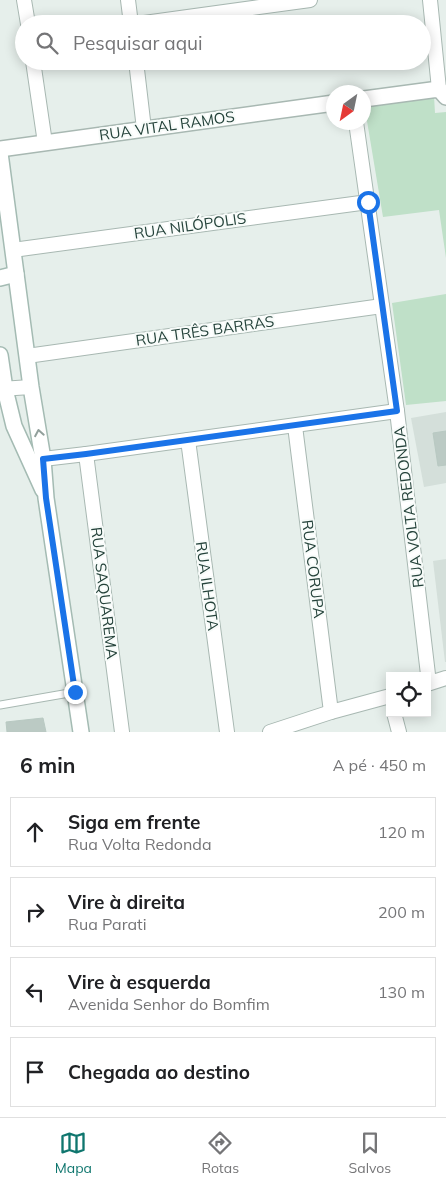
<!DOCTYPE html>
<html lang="pt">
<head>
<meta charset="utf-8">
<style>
	body { margin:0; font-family:Mulish,sans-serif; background:#f6f6f6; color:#202124 }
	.controls { position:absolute; right:15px; bottom:15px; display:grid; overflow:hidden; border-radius:0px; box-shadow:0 2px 12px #0003 }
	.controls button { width:45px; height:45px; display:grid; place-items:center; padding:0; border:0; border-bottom:1px solid #e0e0e0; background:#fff; color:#202124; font:25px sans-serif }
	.compass { position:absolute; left:326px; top:85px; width:45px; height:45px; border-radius:50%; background:#fff; box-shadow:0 2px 12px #0003; rotate:213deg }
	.stop { position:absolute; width:15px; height:15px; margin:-11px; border:4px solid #1a73e8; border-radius:50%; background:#fff }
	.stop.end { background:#1a73e8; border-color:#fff; box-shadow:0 1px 5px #0008 }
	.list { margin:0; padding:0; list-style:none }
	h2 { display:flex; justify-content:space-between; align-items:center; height:65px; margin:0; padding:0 20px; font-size:21px }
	h2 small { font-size:16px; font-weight:400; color:#757577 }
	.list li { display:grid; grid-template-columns:32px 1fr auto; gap:15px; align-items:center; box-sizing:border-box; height:70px; margin:0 10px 10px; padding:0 10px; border:1px solid #e0e0e0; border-radius:0px }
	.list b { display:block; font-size:19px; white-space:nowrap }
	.list p { margin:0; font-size:16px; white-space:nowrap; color:#757577 }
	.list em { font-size:16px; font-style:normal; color:#757577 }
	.icon { flex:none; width:28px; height:28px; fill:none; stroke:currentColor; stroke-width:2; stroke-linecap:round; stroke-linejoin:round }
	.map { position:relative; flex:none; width:446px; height:732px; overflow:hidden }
	.search { position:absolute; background:#fff; box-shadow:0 2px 12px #0003; left:15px; right:15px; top:15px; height:55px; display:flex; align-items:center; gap:12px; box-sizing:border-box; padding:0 18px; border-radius:28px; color:#757577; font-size:19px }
	.sheet { height:385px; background:#fff }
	nav { display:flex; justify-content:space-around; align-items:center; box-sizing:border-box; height:70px; border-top:1px solid #e0e0e0; background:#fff; font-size:14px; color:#757577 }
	nav a { display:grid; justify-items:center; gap:2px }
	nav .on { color:#0f766e }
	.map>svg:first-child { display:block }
	.built { fill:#d4dfda }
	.green { fill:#bfe0c8 }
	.building { fill:#bbcac4; stroke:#b8c9c2 }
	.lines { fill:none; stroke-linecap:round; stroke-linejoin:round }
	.service-casing { stroke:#a8b8b2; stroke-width:9 }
	.minor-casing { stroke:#a8b8b2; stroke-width:16 }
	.tertiary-casing { stroke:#a8b8b2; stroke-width:18 }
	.secondary-casing { stroke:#a4bbb3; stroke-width:18 }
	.service { stroke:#fff; stroke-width:7 }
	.minor { stroke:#fff; stroke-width:14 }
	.tertiary { stroke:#fff; stroke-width:15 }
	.secondary { stroke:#fff; stroke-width:15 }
	.oneway { stroke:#92a09c }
	.route { stroke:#1a73e8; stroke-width:6 }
	.labels { text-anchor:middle; stroke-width:4; stroke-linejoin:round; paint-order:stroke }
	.street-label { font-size:15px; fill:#24423a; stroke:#f7fbf9 }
</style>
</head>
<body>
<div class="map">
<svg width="446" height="732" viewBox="0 0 446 732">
	<rect width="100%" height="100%" fill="#e6efeb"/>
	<!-- built -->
	<g class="built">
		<path d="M446 412V483L424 487 411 418Z"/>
		<path d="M446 559V662H445L433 561Z"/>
	</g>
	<!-- green -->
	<g class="green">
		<path d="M434 96 435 113 446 112V258L439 210 383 217 365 109 368 105Z"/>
		<path d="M446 294V401L406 405 392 303Z"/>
	</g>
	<!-- building -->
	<g class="building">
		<path d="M446 431V465L438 466 433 433Z"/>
		<path d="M43 718 46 732H7L6 722Z"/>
	</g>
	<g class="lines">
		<!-- service casing -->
		<g class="service-casing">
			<path id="service" d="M0 705 75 692"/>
		</g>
		<!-- minor casing -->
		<g class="minor-casing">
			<g id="minor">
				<path d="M24 0 28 24"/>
				<path d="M128 0 131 24"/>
				<path d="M430 0 439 89"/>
				<path d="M137 24 310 0"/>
				<path d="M33 61 45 143"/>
				<path d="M136 61 144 129"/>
				<path d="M356 122 397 411 429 683"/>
				<path d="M13 250 368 202"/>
				<path d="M27 356 382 306"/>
				<path d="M0 389 31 387"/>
				<path d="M295 426 331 712"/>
				<path d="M188 440 227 732"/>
				<path d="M86 454 122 732"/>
				<path d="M43 459 86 454 397 411"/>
				<path d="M427 684 446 678"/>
				<path d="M394 713 399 732"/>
				<path d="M270 732 331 712 390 696"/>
			</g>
		</g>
		<!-- tertiary casing -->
		<g class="tertiary-casing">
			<g id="tertiary">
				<path d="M364 99 439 89 446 97"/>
				<path d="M0 149 334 103"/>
			</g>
		</g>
		<!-- secondary casing -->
		<g class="secondary-casing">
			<g id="secondary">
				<path d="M0 153 31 387 43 459 46 498 81 732"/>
				<path d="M0 278 16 274"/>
				<path d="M0 355 5 389 14 426 43 490"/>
			</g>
		</g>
		<!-- service -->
		<use href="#service" class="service"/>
		<!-- minor -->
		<use href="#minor" class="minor"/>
		<!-- tertiary -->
		<use href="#tertiary" class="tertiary"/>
		<!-- secondary -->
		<use href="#secondary" class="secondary"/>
	</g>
	<!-- one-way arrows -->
	<defs><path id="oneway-chevron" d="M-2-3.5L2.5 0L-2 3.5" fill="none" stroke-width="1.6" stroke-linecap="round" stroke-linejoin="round" transform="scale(1.25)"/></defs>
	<use class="oneway" href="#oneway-chevron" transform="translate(39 433) rotate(-100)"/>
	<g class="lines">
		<!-- route -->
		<path class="route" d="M75 692 46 498 43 459 86 454 397 411 368 202"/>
	</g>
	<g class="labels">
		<!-- street labels -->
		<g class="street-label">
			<text transform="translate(167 126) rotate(-8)" y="5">RUA VITAL RAMOS</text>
			<text transform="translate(190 226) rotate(-8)" y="5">RUA NILÓPOLIS</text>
			<text transform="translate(205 331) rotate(-8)" y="5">RUA TRÊS BARRAS</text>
			<text transform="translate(409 507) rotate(-97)" y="5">RUA VOLTA REDONDA</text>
			<text transform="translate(313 569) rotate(83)" y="5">RUA CORUPA</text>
			<text transform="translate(207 586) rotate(82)" y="5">RUA ILHOTA</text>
			<text transform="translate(104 593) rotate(83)" y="5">RUA SAQUAREMA</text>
		</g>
	</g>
</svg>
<div class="controls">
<button><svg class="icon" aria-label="locate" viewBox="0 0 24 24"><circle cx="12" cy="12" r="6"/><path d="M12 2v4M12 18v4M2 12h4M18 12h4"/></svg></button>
</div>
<svg class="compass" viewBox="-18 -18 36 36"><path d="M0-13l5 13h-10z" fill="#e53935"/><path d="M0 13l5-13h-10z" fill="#757577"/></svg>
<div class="stop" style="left:368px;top:202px"></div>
<div class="stop end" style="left:75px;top:692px"></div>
<div class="search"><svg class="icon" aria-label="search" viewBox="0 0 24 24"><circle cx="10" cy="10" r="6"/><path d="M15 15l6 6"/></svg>Pesquisar aqui</div>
</div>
<section class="sheet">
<h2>6 min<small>A pé · 450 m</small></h2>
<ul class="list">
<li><svg class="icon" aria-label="ahead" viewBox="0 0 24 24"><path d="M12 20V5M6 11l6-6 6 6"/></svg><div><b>Siga em frente</b><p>Rua Volta Redonda</p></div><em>120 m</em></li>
<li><svg class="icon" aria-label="right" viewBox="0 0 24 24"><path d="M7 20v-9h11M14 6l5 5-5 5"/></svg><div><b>Vire à direita</b><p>Rua Parati</p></div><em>200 m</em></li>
<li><svg class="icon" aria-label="left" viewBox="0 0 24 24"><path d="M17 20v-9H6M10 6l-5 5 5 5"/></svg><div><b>Vire à esquerda</b><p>Avenida Senhor do Bomfim</p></div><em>130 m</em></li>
<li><svg class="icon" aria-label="arrive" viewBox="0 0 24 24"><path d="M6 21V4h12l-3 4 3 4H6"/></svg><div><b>Chegada ao destino</b></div></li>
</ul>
</section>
<nav>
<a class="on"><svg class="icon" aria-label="map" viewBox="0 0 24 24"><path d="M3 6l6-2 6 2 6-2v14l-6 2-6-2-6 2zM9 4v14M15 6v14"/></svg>Mapa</a>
<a><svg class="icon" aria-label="directions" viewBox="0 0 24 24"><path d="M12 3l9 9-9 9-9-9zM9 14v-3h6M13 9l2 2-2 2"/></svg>Rotas</a>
<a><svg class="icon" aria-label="saved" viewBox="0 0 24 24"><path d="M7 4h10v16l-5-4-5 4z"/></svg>Salvos</a>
</nav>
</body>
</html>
